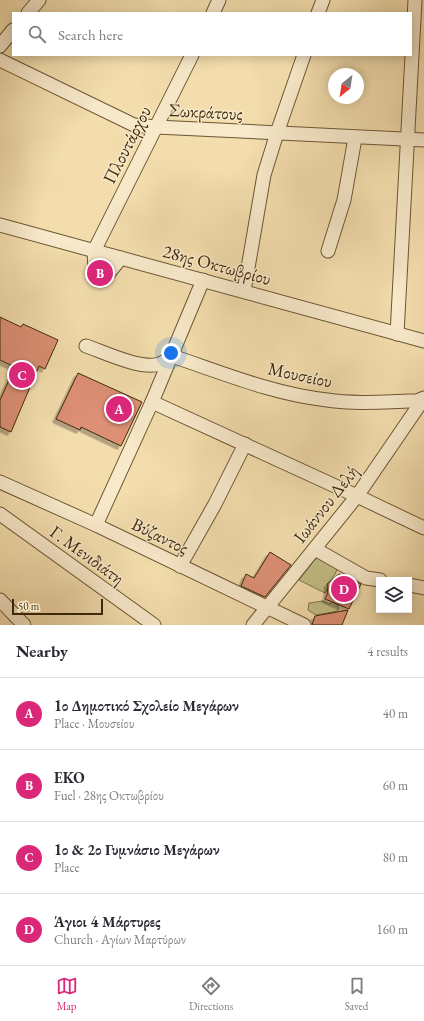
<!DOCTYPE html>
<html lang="en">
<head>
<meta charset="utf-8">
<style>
	body { margin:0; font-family:"EB Garamond",serif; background:#f7f7f7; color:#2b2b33 }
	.controls { position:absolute; right:12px; bottom:12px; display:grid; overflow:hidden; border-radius:0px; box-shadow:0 2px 10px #0003 }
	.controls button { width:36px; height:36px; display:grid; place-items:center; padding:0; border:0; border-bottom:1px solid #e1e1e2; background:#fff; color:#2b2b33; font:20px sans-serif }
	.compass { position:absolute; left:328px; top:68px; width:36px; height:36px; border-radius:50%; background:#fff; box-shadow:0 2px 10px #0003; rotate:210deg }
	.scale { position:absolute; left:12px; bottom:10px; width:91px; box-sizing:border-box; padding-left:4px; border:2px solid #3f290c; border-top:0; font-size:11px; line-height:14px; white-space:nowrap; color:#3f290c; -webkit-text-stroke:3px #f7e9ca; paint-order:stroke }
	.you { position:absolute; left:171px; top:353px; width:14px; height:14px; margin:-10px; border:3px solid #fff; border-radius:50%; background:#1a73e8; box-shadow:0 0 0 6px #1a73e833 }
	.badge { display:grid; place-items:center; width:26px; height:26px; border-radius:50%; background:#db2777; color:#fff; font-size:13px; font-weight:700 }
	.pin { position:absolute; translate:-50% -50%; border:2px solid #fff; box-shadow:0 1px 4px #0006 }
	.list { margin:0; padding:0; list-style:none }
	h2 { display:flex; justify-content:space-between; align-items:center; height:52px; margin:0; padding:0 16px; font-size:17px }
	h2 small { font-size:13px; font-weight:400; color:#7c7c81 }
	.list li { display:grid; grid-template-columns:26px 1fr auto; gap:12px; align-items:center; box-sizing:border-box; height:72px; padding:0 16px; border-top:1px solid #e1e1e2 }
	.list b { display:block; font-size:15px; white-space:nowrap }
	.list p { margin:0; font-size:13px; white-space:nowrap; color:#7c7c81 }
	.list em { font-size:13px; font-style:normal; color:#7c7c81 }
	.icon { flex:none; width:22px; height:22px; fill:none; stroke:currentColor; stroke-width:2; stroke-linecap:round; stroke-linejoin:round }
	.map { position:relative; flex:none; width:424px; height:625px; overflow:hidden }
	.search { position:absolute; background:#fff; box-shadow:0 2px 10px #0003; left:12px; right:12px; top:12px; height:44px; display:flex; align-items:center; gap:10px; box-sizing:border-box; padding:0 14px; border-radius:0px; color:#7c7c81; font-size:15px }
	.sheet { height:340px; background:#fff }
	nav { display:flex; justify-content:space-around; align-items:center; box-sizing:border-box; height:56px; border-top:1px solid #e1e1e2; background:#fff; font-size:11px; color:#7c7c81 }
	nav a { display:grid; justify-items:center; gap:2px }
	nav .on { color:#db2777 }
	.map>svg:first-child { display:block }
	.green { fill:#c2bf85; stroke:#807448 }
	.building { fill:#dd9075; stroke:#3f290c; filter:url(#shadow) }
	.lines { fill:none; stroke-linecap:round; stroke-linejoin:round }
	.minor-casing { stroke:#6c5634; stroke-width:15 }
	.minor { stroke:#f7e9ca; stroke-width:13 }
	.labels { text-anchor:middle; stroke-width:3; stroke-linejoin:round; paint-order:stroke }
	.street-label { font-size:18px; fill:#3f290c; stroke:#f7e9ca }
</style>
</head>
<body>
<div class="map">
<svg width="424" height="625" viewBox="0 0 424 625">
	<defs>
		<filter id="shadow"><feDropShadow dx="-3.5" dy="3.5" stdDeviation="0" flood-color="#0004"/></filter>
	</defs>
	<rect width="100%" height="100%" fill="#f3ddad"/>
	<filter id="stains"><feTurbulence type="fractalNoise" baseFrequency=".005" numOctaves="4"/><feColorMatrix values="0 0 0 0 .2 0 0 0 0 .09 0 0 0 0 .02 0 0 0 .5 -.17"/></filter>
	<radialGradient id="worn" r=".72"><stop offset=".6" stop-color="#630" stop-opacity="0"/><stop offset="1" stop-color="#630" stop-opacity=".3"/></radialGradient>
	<!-- green -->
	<g class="green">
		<path d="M317 557 338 568 325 593 299 580Z"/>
		<path d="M323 601 329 604 333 602 338 605V611L316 615 308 610 309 603Z"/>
	</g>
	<!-- building -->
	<g class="building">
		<path d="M0 317 21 327 23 324 58 340 45 369 39 366 11 432 0 427V400L15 367 0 360Z"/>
		<path d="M78 373 142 402 121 446 81 427 80 430 56 419Z"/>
		<path d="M270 552 291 565 265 597 241 586 246 574 254 578Z"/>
		<path d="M339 574 361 584 349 609 325 599 327 595 328 586 327 584Z"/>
		<path d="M348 610 342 625H312L315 616Z"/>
	</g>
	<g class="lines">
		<!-- minor casing -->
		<g class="minor-casing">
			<g id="minor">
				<path d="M28 13 39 0"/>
				<path d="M213 13 219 0"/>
				<path d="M318 13 323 0"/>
				<path d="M0 46 13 30"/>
				<path d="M0 60 134 125 156 127 424 140"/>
				<path d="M0 225 424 341"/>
				<path d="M328 251 344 200 355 138"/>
				<path d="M121 258 108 274 95 270 94 251 192 55"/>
				<path d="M244 291 264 175 277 133 304 55"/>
				<path d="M397 334 415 0"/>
				<path d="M86 346C104 352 141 370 159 364 163 363 168 359 172 356"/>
				<path d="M172 356C223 373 273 394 327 400 354 404 381 402 409 401H417L424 398"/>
				<path d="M152 402 357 496 424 528"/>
				<path d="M0 482 96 525 304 625"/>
				<path d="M0 514 154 625"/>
				<path d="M96 525 152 402 203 280"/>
				<path d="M315 549 366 578 380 580"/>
				<path d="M180 566 215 504 245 444"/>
				<path d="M409 585 424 588"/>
				<path d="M0 600 24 625"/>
				<path d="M253 625 357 496 420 404 424 401"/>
			</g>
		</g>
		<!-- minor -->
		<use href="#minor" class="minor"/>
	</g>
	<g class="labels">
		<!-- street labels -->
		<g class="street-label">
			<text transform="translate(206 112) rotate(3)" y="6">Σωκράτους</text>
			<text transform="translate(127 145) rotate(-63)" y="6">Πλουτάρχου</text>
			<text transform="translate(217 265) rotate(15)" y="6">28ης Οκτωβρίου</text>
			<text transform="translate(300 375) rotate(12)" y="6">Μουσείου</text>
			<text transform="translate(326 504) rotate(-52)" y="6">Ιωάννου Δελή</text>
			<text transform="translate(160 536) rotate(26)" y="6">Βύζαντος</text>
			<text transform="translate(87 555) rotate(36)" y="6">Γ. Μενιδιάτη</text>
		</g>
	</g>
	<rect width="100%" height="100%" filter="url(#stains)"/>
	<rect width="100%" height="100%" fill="url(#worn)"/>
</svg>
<div class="controls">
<button><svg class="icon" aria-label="layers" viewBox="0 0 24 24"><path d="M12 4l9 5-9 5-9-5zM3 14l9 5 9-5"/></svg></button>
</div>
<svg class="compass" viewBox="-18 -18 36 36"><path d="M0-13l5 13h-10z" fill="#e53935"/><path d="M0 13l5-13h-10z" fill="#7c7c81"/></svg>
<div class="scale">50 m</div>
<div class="you"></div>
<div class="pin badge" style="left:119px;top:409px">A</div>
<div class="pin badge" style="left:100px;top:273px">B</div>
<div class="pin badge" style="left:22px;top:375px">C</div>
<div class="pin badge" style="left:344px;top:589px">D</div>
<div class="search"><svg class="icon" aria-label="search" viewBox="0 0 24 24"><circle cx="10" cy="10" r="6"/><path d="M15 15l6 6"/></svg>Search here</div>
</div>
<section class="sheet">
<h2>Nearby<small>4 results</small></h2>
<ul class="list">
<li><span class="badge">A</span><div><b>1ο Δημοτικό Σχολείο Μεγάρων</b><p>Place · Μουσείου</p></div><em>40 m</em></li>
<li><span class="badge">B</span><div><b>EKO</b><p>Fuel · 28ης Οκτωβρίου</p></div><em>60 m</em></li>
<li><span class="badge">C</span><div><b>1ο &amp; 2ο Γυμνάσιο Μεγάρων</b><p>Place</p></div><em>80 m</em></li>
<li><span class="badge">D</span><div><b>Άγιοι 4 Μάρτυρες</b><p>Church · Αγίων Μαρτύρων</p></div><em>160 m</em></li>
</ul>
</section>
<nav>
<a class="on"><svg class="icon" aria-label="map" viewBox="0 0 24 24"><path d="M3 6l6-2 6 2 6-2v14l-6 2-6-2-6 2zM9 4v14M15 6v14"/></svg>Map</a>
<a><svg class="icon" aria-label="directions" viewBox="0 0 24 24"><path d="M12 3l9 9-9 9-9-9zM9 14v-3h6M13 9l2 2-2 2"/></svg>Directions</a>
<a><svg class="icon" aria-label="saved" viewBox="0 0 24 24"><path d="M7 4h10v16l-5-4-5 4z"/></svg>Saved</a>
</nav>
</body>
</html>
